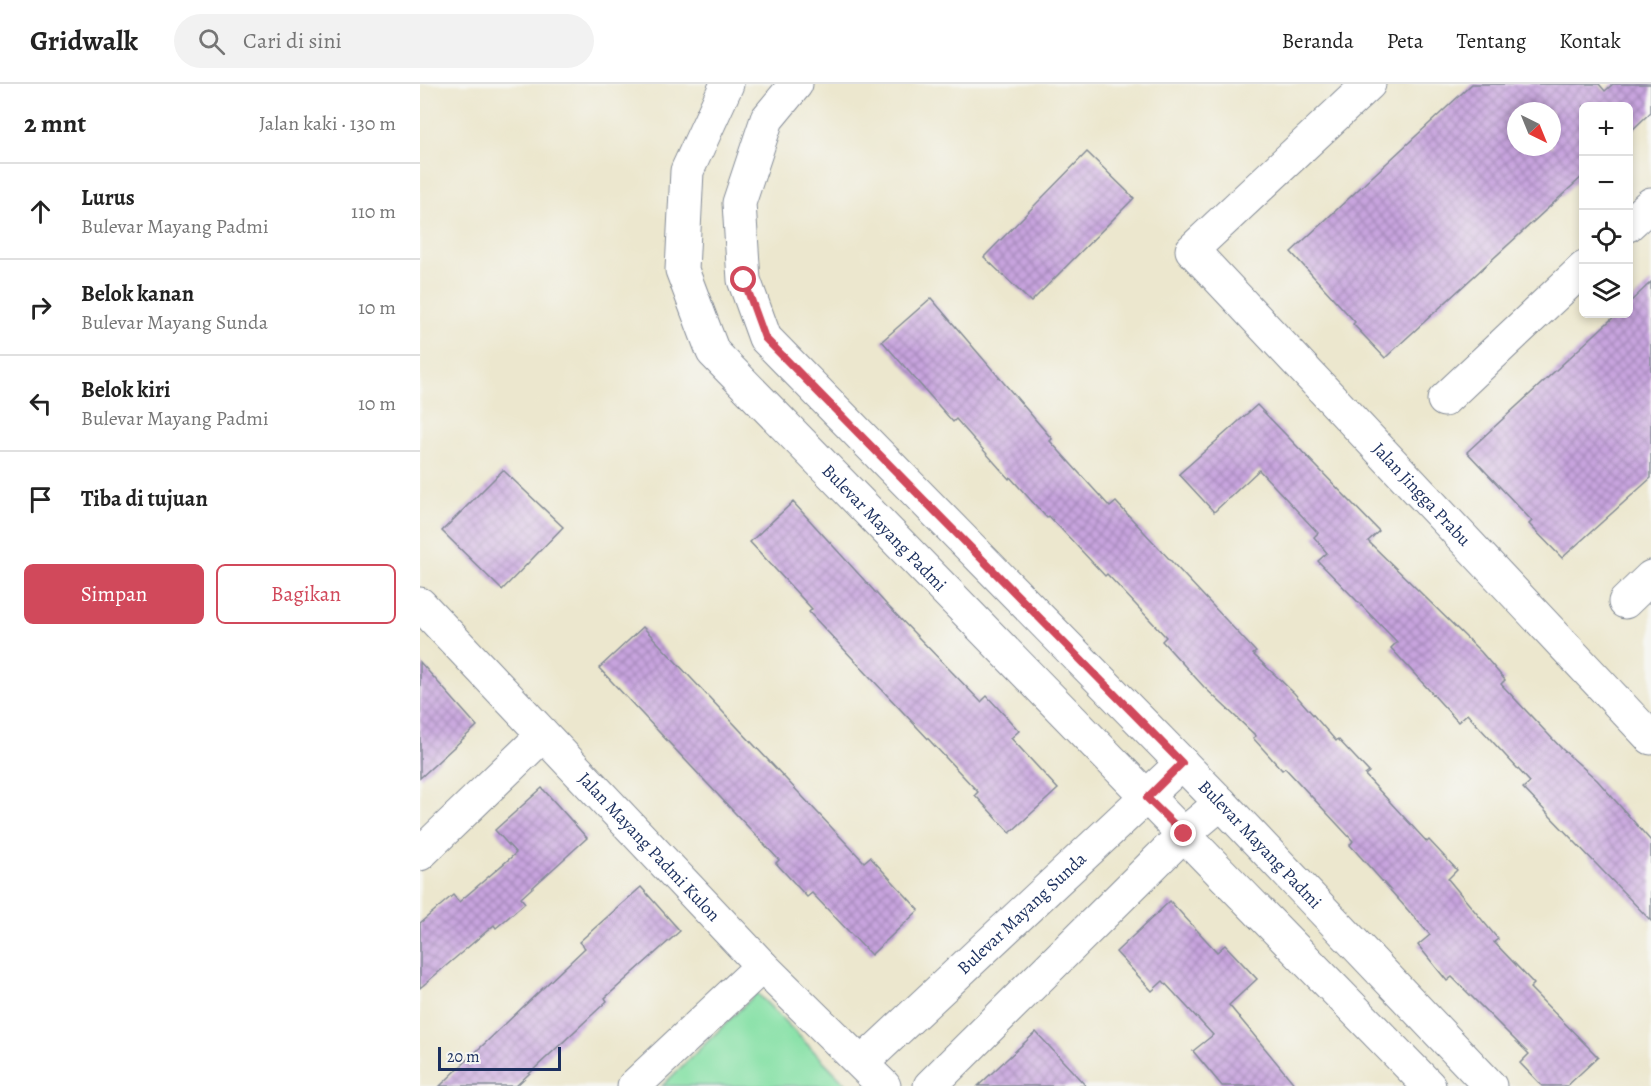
<!DOCTYPE html>
<html lang="id">
<head>
<meta charset="utf-8">
<style>
	body { margin:0; font-family:Alegreya,serif; background:#f2f2f2; color:#222 }
	.controls { position:absolute; right:18px; top:18px; display:grid; overflow:hidden; border-radius:9px; box-shadow:0 3px 9px #0003 }
	.controls button { width:54px; height:54px; display:grid; place-items:center; padding:0; border:0; border-bottom:2px solid #e0e0e0; background:#fff; color:#222; font:30px sans-serif }
	.compass { position:absolute; left:1087px; top:18px; width:54px; height:54px; border-radius:50%; background:#fff; box-shadow:0 3px 9px #0003; rotate:137deg }
	.scale { position:absolute; left:18px; bottom:15px; width:123px; box-sizing:border-box; padding-left:6px; border:3px solid #1b2f5e; border-top:0; font-size:16px; line-height:21px; white-space:nowrap; color:#1b2f5e; -webkit-text-stroke:4px #f6f6f2; paint-order:stroke }
	.stop { position:absolute; width:18px; height:18px; margin:-14px; border:4px solid #d1495b; border-radius:50%; background:#fff }
	.stop.end { background:#d1495b; border-color:#fff; box-shadow:0 2px 6px #0008 }
	.list { margin:0; padding:0; list-style:none }
	h2 { display:flex; justify-content:space-between; align-items:center; height:78px; margin:0; padding:0 24px; font-size:26px }
	h2 small { font-size:20px; font-weight:400; color:#767676 }
	.list li { display:grid; grid-template-columns:39px 1fr auto; gap:18px; align-items:center; box-sizing:border-box; height:96px; padding:0 24px; border-top:2px solid #e0e0e0 }
	.list b { display:block; font-size:22px; white-space:nowrap }
	.list p { margin:0; font-size:20px; white-space:nowrap; color:#767676 }
	.list em { font-size:20px; font-style:normal; color:#767676 }
	.actions { display:flex; gap:12px; padding:18px 24px }
	.actions a { flex:1; padding:14px 0; border:2px solid #d1495b; border-radius:9px; text-align:center; font-size:21px; color:#d1495b }
	.actions .main { background:#d1495b; color:#fff }
	.icon { flex:none; width:33px; height:33px; fill:none; stroke:currentColor; stroke-width:2; stroke-linecap:round; stroke-linejoin:round }
	.map { position:relative; flex:none; width:1231px; height:1002px; overflow:hidden }
	header { display:flex; align-items:center; gap:36px; box-sizing:border-box; height:84px; padding:0 30px; background:#fff; border-bottom:2px solid #e0e0e0 }
	header strong { font-size:28px }
	nav { display:flex; gap:33px; margin-inline-start:auto; font-size:21px }
	.search { width:420px; height:54px; background:#f2f2f2; display:flex; align-items:center; gap:15px; box-sizing:border-box; padding:0 21px; border-radius:33px; color:#767676; font-size:22px }
	main { display:flex }
	aside { flex:1; background:#fff }
	.map>svg:first-child { display:block }
	.green { fill:#88e1a7; stroke:#528882; stroke-width:1.5 }
	.building { fill:url(#building-cross-hatch); fill-rule:evenodd }
	.lines { fill:none; stroke-linecap:round; stroke-linejoin:round }
	.minor-casing { stroke:#848b96; stroke-width:35 }
	.minor { stroke:#fff; stroke-width:33 }
	.route { stroke:#d1495b; stroke-width:8 }
	.labels { text-anchor:middle; stroke-width:5; stroke-linejoin:round; paint-order:stroke }
	.street-label { font-size:18px; fill:#1b2f5e; stroke:#f6f6f2 }
</style>
</head>
<body>
<header>
<strong>Gridwalk</strong>
<div class="search"><svg class="icon" aria-label="search" viewBox="0 0 24 24"><circle cx="10" cy="10" r="6"/><path d="M15 15l6 6"/></svg>Cari di sini</div>
<nav><a>Beranda</a><a>Peta</a><a>Tentang</a><a>Kontak</a></nav>
</header>
<main>
<aside>
<h2>2 mnt<small>Jalan kaki · 130 m</small></h2>
<ul class="list">
<li><svg class="icon" aria-label="ahead" viewBox="0 0 24 24"><path d="M12 20V5M6 11l6-6 6 6"/></svg><div><b>Lurus</b><p>Bulevar Mayang Padmi</p></div><em>110 m</em></li>
<li><svg class="icon" aria-label="right" viewBox="0 0 24 24"><path d="M7 20v-9h11M14 6l5 5-5 5"/></svg><div><b>Belok kanan</b><p>Bulevar Mayang Sunda</p></div><em>10 m</em></li>
<li><svg class="icon" aria-label="left" viewBox="0 0 24 24"><path d="M17 20v-9H6M10 6l-5 5 5 5"/></svg><div><b>Belok kiri</b><p>Bulevar Mayang Padmi</p></div><em>10 m</em></li>
<li><svg class="icon" aria-label="arrive" viewBox="0 0 24 24"><path d="M6 21V4h12l-3 4 3 4H6"/></svg><div><b>Tiba di tujuan</b></div></li>
</ul>
<div class="actions"><a class="main">Simpan</a><a>Bagikan</a></div>
</aside>
<div class="map">
<svg width="1231" height="1002" viewBox="0 0 1231 1002">
	<defs>
		<pattern id="building-cross-hatch" width="8" height="8" patternUnits="userSpaceOnUse" patternTransform="scale(1.5)"><rect width="8" height="8" fill="#c8a4de"/><path d="M0 0l8 8M0 8l8-8" fill="none" stroke="#a286b7"/></pattern>
	</defs>
	<rect width="100%" height="100%" fill="#f6f6f2"/>
	<filter id="ink" filterUnits="userSpaceOnUse"><feTurbulence type="fractalNoise" baseFrequency=".0167" numOctaves="2"/><feDisplacementMap in="SourceGraphic" scale="12" xChannelSelector="R" yChannelSelector="G"/><feConvolveMatrix kernelMatrix="1 2 1 2 8 2 1 2 1" color-interpolation-filters="sRGB"/></filter>
	<filter id="wash" filterUnits="userSpaceOnUse"><feTurbulence type="fractalNoise" baseFrequency=".008" numOctaves="4" result="noise"/><feDisplacementMap in="SourceGraphic" scale="24" xChannelSelector="R" yChannelSelector="G"/><feGaussianBlur stdDeviation="1.35" result="paint"/><feColorMatrix in="noise" values="0 0 0 0 0 0 0 0 0 0 0 0 0 0 0 0 0 1.4 0 .05"/><feComposite in="paint" operator="in"/></filter>
	<g filter="url(#wash)">
		<rect width="100%" height="100%" fill="#ece7ce"/>
		<!-- green -->
		<path class="green" d="M337 909 428 1002H242Z"/>
		<g id="blocks">
			<!-- building -->
			<g class="building">
				<path d="M1052 0H1179L1185 7 1193 0H1231V28L1209 49V22H1164V91L965 274 933 240 935 238 871 168ZM1096 27H1132V63H1096Z"/>
				<path d="M667 68 714 114 611 218 564 173Z"/>
				<path d="M1231 198V394L1142 474 1109 440 1112 437 1047 368 1197 230H1209V219Z"/>
				<path d="M511 214 632 355 630 357 690 423 696 418 836 568 833 570 874 609 916 657 918 655 949 688 945 691 1007 758 1009 756 1037 786 1028 795 1078 855 1074 858 1114 900 1110 904 1178 973 1147 1002H1122L1100 979 1109 970 1032 893 1027 897 998 861 1010 851 930 761 933 757 865 684 862 686 833 654 836 652 784 603 742 557 746 553 687 490 685 492 629 432 627 434 590 393 589 395 536 335 533 338 462 257Z"/>
				<path d="M837 321 959 447 948 457 1061 568 1085 596 1081 600 1142 665 1177 696 1231 757V837L1103 704 1110 698 1047 630 1038 638 971 564 977 558 898 477 907 469 894 453 898 449 839 386 794 428 759 390Z"/>
				<path d="M83 386 143 443 82 506 22 447Z"/>
				<path d="M373 418 466 520 561 618 567 612 599 647 591 654 638 705 590 749 555 711 558 708 389 528 392 525 330 458Z"/>
				<path d="M223 543 444 778 450 773 499 826 451 871 392 809 387 813 356 779 359 776 179 584Z"/>
				<path d="M0 578 57 642 0 694Z"/>
				<path d="M122 704 167 754 101 814 105 819 76 844 74 841 0 904V839L33 811 39 818 96 769 75 746Z"/>
				<path d="M221 803 260 847 185 914 187 917 96 1002H20L165 864 159 858Z"/>
				<path d="M750 817 797 868 805 861 837 895 809 921 876 1002H802L773 967 793 951 743 897 732 907 696 868Z"/>
				<path d="M616 948 666 1002H558Z"/>
			</g>
		</g>
	</g>
	<g filter="url(#ink)">
		<use href="#blocks" fill-opacity="0" stroke="#848b96" stroke-width="1.5"/>
		<g class="lines">
			<!-- minor casing -->
			<g class="minor-casing">
				<g id="minor">
					<path id="s1" d="M307 0 267 87 262 186 293 268 1009 1002"/>
					<path id="s2" d="M376 0 347 35 319 119 324 196 345 254 801 719 1070 1002"/>
					<path id="s3" d="M949 0 772 166 1231 654"/>
					<path d="M1208 141 1231 120"/>
					<path d="M1024 316 1164 184"/>
					<path d="M1205 518 1231 493"/>
					<path id="s4" d="M0 520 342 882 464 1002"/>
					<path d="M0 770 123 651"/>
					<path id="s5" d="M442 979 762 679"/>
					<path d="M214 1002 342 882"/>
					<path d="M510 1002 764 750 801 719"/>
				</g>
			</g>
			<!-- minor -->
			<use href="#minor" class="minor"/>
		</g>
	</g>
	<g class="lines" filter="url(#ink)">
		<!-- route -->
		<path class="route" d="M324 196 345 254 762 679 727 714 764 750"/>
	</g>
	<g class="labels">
		<!-- street labels -->
		<g class="street-label">
			<text dy="6" stroke="none"><textPath href="#s3" startOffset="578">Jalan Jingga Prabu</textPath></text>
			<text dy="6" stroke="none"><textPath href="#s1" startOffset="528">Bulevar Mayang Padmi</textPath></text>
			<text dy="6" stroke="none"><textPath href="#s2" startOffset="981">Bulevar Mayang Padmi</textPath></text>
			<text dy="6" stroke="none"><textPath href="#s4" startOffset="334">Jalan Mayang Padmi Kulon</textPath></text>
			<text dy="6" stroke="none"><textPath href="#s5" startOffset="219">Bulevar Mayang Sunda</textPath></text>
		</g>
	</g>
</svg>
<div class="controls">
<button>+</button>
<button>−</button>
<button><svg class="icon" aria-label="locate" viewBox="0 0 24 24"><circle cx="12" cy="12" r="6"/><path d="M12 2v4M12 18v4M2 12h4M18 12h4"/></svg></button>
<button><svg class="icon" aria-label="layers" viewBox="0 0 24 24"><path d="M12 4l9 5-9 5-9-5zM3 14l9 5 9-5"/></svg></button>
</div>
<svg class="compass" viewBox="-18 -18 36 36"><path d="M0-13l5 13h-10z" fill="#e53935"/><path d="M0 13l5-13h-10z" fill="#767676"/></svg>
<div class="scale">20 m</div>
<div class="stop" style="left:324px;top:196px"></div>
<div class="stop end" style="left:764px;top:750px"></div>
</div>
</main>
</body>
</html>
